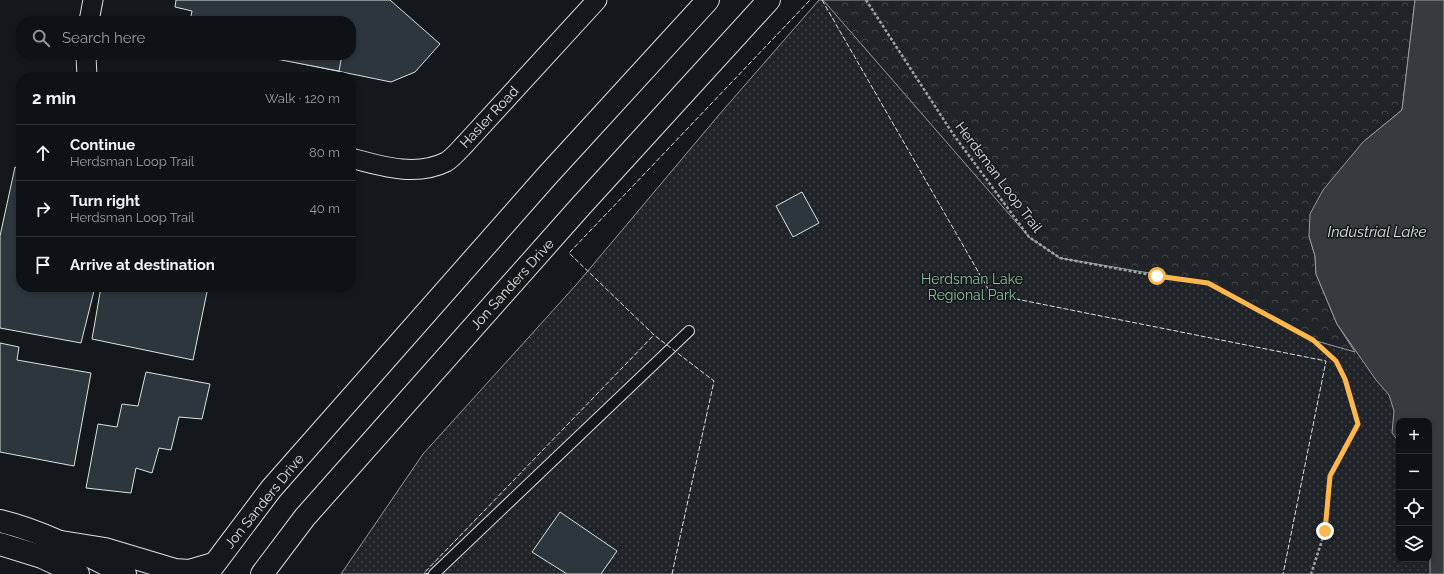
<!DOCTYPE html>
<html lang="en">
<head>
<meta charset="utf-8">
<style>
	body { margin:0; font-family:Raleway,sans-serif; background:#181b1e; color:#f1f3f6 }
	.controls { position:absolute; right:12px; bottom:12px; display:grid; overflow:hidden; border-radius:8px; box-shadow:0 2px 6px #0003 }
	.controls button { width:36px; height:36px; display:grid; place-items:center; padding:0; border:0; border-bottom:1px solid #2f3234; background:#0f1215; color:#f1f3f6; font:20px sans-serif }
	.stop { position:absolute; width:12px; height:12px; margin:-9px; border:3px solid #ffb74d; border-radius:50%; background:#fff }
	.stop.end { background:#ffb74d; border-color:#fff; box-shadow:0 1px 4px #0008 }
	.list { margin:0; padding:0; list-style:none }
	h2 { display:flex; justify-content:space-between; align-items:center; height:52px; margin:0; padding:0 16px; font-size:17px }
	h2 small { font-size:13px; font-weight:400; color:#9b9ea0 }
	.list li { display:grid; grid-template-columns:26px 1fr auto; gap:12px; align-items:center; box-sizing:border-box; height:56px; padding:0 16px; border-top:1px solid #2f3234 }
	.list b { display:block; font-size:15px; white-space:nowrap }
	.list p { margin:0; font-size:13px; white-space:nowrap; color:#9b9ea0 }
	.list em { font-size:13px; font-style:normal; color:#9b9ea0 }
	.icon { flex:none; width:22px; height:22px; fill:none; stroke:currentColor; stroke-width:2; stroke-linecap:round; stroke-linejoin:round }
	.map { position:relative; flex:none; width:1444px; height:574px; overflow:hidden }
	.search { position:absolute; background:#0f1215; box-shadow:0 2px 6px #0003; left:16px; top:16px; width:340px; height:44px; display:flex; align-items:center; gap:10px; box-sizing:border-box; padding:0 14px; border-radius:16px; color:#9b9ea0; font-size:15px }
	.panel { position:absolute; background:#0f1215; box-shadow:0 2px 6px #0003; left:16px; top:72px; width:340px; height:220px; border-radius:16px }
	.map>svg:first-child { display:block }
	.green { fill:url(#green-dots); stroke:#939e99; fill-rule:evenodd }
	.forest { fill:url(#forest-crowns); stroke:#939e99 }
	.water { fill:#363b3e; stroke:#939e99 }
	.building { fill:#2c363c; stroke:#d8e6dc }
	.lines { fill:none; stroke-linecap:round; stroke-linejoin:round }
	.lane-casing { stroke:#d8e6dc; stroke-width:12 }
	.street-casing { stroke:#d8e6dc; stroke-width:21 }
	.secondary-casing { stroke:#d8e6dc; stroke-width:24 }
	.primary-casing { stroke:#d8e6dc; stroke-width:24 }
	.path { stroke:#9da8a2; stroke-width:2.5; stroke-dasharray:3 2; stroke-linecap:butt }
	.lane { stroke:#14181c; stroke-width:10 }
	.street { stroke:#14181c; stroke-width:19 }
	.secondary { stroke:#14181c; stroke-width:22 }
	.primary { stroke:#14181c; stroke-width:22 }
	.fence { stroke:#d8e6dc; stroke-width:1; stroke-dasharray:5 2; stroke-linecap:butt }
	.route { stroke:#ffb74d; stroke-width:5 }
	.labels { text-anchor:middle; stroke-width:3; stroke-linejoin:round; paint-order:stroke }
	.street-label { font-size:14px; fill:#d8e6dc; stroke:#14181c }
	.park-label { font-size:14px; fill:#8ac095; stroke:#14181c }
	.water-label { font-size:15px; font-style:italic; fill:#d8e6dc; stroke:#14181c }
</style>
</head>
<body>
<div class="map">
<svg width="1444" height="574" viewBox="0 0 1444 574">
	<defs>
		<pattern id="green-dots" width="8" height="8" patternUnits="userSpaceOnUse"><rect width="8" height="8" fill="#202428"/><path d="M2 2h.1M6 6h.1" fill="none" stroke="#404447" stroke-width="1.8" stroke-linecap="round"/></pattern>
		<pattern id="forest-crowns" width="20" height="18" patternUnits="userSpaceOnUse"><rect width="20" height="18" fill="#202428"/><path d="M2 6a3 3 0 1 1 6 0M12 15a3 3 0 1 1 6 0" fill="none" stroke="#404447"/></pattern>
	</defs>
	<rect width="100%" height="100%" fill="#14181c"/>
	<!-- green -->
	<path class="green" d="M819 0H1444V574H341L423 454 576 285 718 116ZM1399 421H1429V559H1399Z"/>
	<!-- forest -->
	<path class="forest" d="M823 0H1415L1402 110 1363 142 1309 236 1315 256 1316 274 1337 324 1355 352 1313 340 1209 283 1060 258 1029 237Z"/>
	<!-- water -->
	<path class="water" d="M1415 0H1444V574H1430L1429 421H1399V442L1392 433 1394 411 1389 395 1376 380 1337 324 1316 274 1315 256 1309 236 1310 214 1323 190 1363 142 1402 110Z"/>
	<!-- building -->
	<g class="building">
		<path d="M176 0H390L440 44 415 72 391 82 259 55H351V21H190L192 11 175 7Z"/>
		<path d="M289 17 310 21H288Z"/>
		<path d="M278 55H342L339 71 276 59Z"/>
		<path d="M15 167 21 169V287H95L81 343 0 328V236Z"/>
		<path d="M802 192 819 223 793 237 776 206Z"/>
		<path d="M101 287H208L193 360 92 339Z"/>
		<path d="M0 343 19 347 17 360 91 373 74 466 0 452Z"/>
		<path d="M146 372 210 384 202 419 179 417 171 450 159 448 152 473 136 468 131 493 86 488 98 424 117 427 122 404 138 406Z"/>
		<path d="M560 512 617 551 601 574H567L532 552Z"/>
	</g>
	<g class="lines">
		<!-- lane casing -->
		<g class="lane-casing">
			<path id="lane" d="M434 574 689 331"/>
		</g>
		<!-- street casing -->
		<g class="street-casing">
			<g id="street">
				<path d="M89 21 93 0"/>
				<path d="M86 55 87 77"/>
				<path d="M351 158C381 166 416 177 446 162 453 158 461 148 466 143L597 0"/>
			</g>
		</g>
		<!-- secondary casing -->
		<g class="secondary-casing">
			<g id="secondary">
				<path d="M0 521C42 531 86 554 125 574"/>
				<path d="M0 544 42 557 78 574"/>
			</g>
		</g>
		<!-- primary casing -->
		<g class="primary-casing">
			<g id="primary">
				<path d="M55 541 105 549 175 570 189 571 213 564"/>
				<path d="M207 574 271 489 546 177 708 0"/>
				<path d="M262 574 305 517 580 207 769 0"/>
			</g>
		</g>
		<!-- path -->
		<path class="path" d="M866 0 953 134 1029 237 1060 258 1157 276 1209 283 1313 340 1336 361 1345 379 1358 424 1330 476 1325 531 1311 574"/>
		<!-- lane -->
		<use href="#lane" class="lane"/>
		<!-- street -->
		<use href="#street" class="street"/>
		<!-- secondary -->
		<use href="#secondary" class="secondary"/>
		<!-- primary -->
		<use href="#primary" class="primary"/>
		<!-- fence -->
		<g class="fence">
			<path d="M822 0 991 294 1326 361 1283 574"/>
			<path d="M429 574 424 573 654 335"/>
			<path d="M672 574 714 381 654 335 569 253 810 0"/>
		</g>
	</g>
	<g class="lines">
		<!-- route -->
		<path class="route" d="M1157 276 1208 283 1313 340 1336 361 1345 379 1358 424 1330 476 1325 531"/>
	</g>
	<g class="labels">
		<!-- street labels -->
		<g class="street-label">
			<text transform="translate(489 117) rotate(-47)" y="5">Hasler Road</text>
			<text transform="translate(999 177) rotate(53)" y="5">Herdsman Loop Trail</text>
			<text transform="translate(512 284) rotate(-48)" y="5">Jon Sanders Drive</text>
			<text transform="translate(264 501) rotate(-51)" y="5">Jon Sanders Drive</text>
		</g>
		<!-- park labels -->
		<g class="park-label">
			<text x="972" y="284">Herdsman Lake<tspan x="972" dy="16">Regional Park</tspan></text>
		</g>
		<!-- water labels -->
		<g class="water-label">
			<text x="1377" y="237">Industrial Lake</text>
		</g>
	</g>
</svg>
<div class="controls">
<button>+</button>
<button>−</button>
<button><svg class="icon" aria-label="locate" viewBox="0 0 24 24"><circle cx="12" cy="12" r="6"/><path d="M12 2v4M12 18v4M2 12h4M18 12h4"/></svg></button>
<button><svg class="icon" aria-label="layers" viewBox="0 0 24 24"><path d="M12 4l9 5-9 5-9-5zM3 14l9 5 9-5"/></svg></button>
</div>
<div class="stop" style="left:1157px;top:276px"></div>
<div class="stop end" style="left:1325px;top:531px"></div>
<div class="search"><svg class="icon" aria-label="search" viewBox="0 0 24 24"><circle cx="10" cy="10" r="6"/><path d="M15 15l6 6"/></svg>Search here</div>
<section class="panel">
<h2>2 min<small>Walk · 120 m</small></h2>
<ul class="list">
<li><svg class="icon" aria-label="ahead" viewBox="0 0 24 24"><path d="M12 20V5M6 11l6-6 6 6"/></svg><div><b>Continue</b><p>Herdsman Loop Trail</p></div><em>80 m</em></li>
<li><svg class="icon" aria-label="right" viewBox="0 0 24 24"><path d="M7 20v-9h11M14 6l5 5-5 5"/></svg><div><b>Turn right</b><p>Herdsman Loop Trail</p></div><em>40 m</em></li>
<li><svg class="icon" aria-label="arrive" viewBox="0 0 24 24"><path d="M6 21V4h12l-3 4 3 4H6"/></svg><div><b>Arrive at destination</b></div></li>
</ul>
</section>
</div>
</body>
</html>
